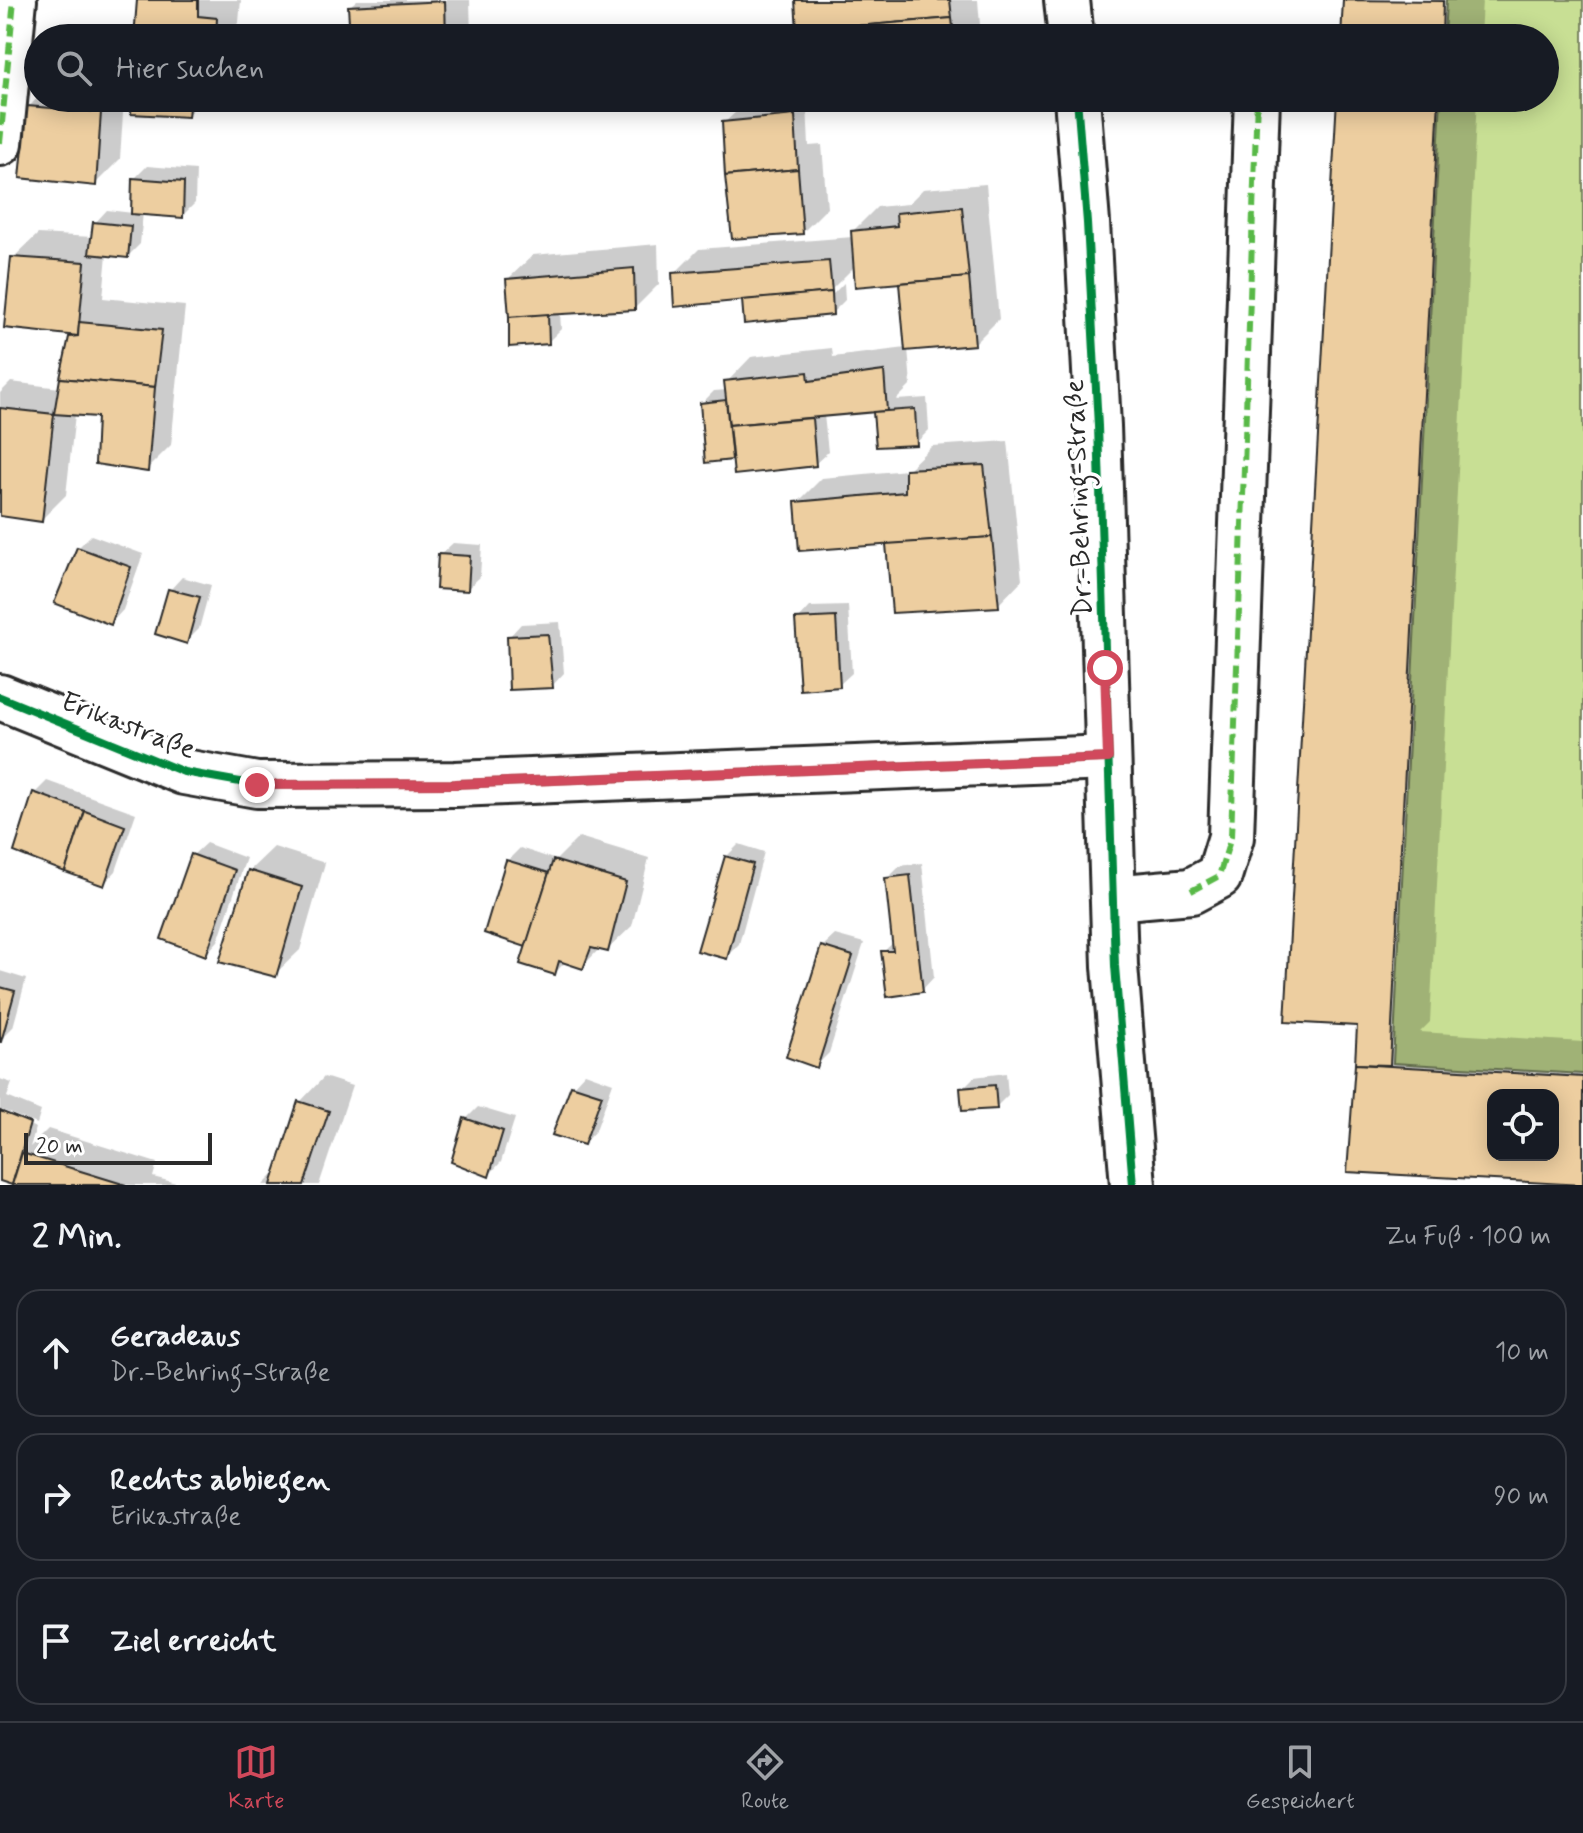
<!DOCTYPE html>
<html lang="de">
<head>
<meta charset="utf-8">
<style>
	body { margin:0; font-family:Mynerve,sans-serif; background:#242831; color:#f1f3f6 }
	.controls { position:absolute; right:24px; bottom:24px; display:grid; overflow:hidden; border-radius:16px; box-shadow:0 4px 20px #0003 }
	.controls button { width:72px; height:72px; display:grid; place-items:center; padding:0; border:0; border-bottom:2px solid #363941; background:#171b24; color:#f1f3f6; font:40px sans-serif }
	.scale { position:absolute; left:24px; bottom:20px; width:188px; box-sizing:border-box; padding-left:8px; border:4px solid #2b2b2b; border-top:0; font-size:22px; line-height:28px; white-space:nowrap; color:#2b2b2b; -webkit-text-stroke:6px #fff; paint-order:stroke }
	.stop { position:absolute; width:24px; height:24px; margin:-18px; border:6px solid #d1495b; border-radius:50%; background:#fff }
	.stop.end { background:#d1495b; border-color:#fff; box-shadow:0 2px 8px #0008 }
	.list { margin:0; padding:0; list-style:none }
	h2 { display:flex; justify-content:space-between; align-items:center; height:104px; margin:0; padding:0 32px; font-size:34px }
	h2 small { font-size:26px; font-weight:400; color:#9ea1a6 }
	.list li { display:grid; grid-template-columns:52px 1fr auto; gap:24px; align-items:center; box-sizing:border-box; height:128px; margin:0 16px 16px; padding:0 16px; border:2px solid #363941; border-radius:24px }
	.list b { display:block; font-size:30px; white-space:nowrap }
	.list p { margin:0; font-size:26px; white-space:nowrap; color:#9ea1a6 }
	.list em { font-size:26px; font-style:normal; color:#9ea1a6 }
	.icon { flex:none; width:44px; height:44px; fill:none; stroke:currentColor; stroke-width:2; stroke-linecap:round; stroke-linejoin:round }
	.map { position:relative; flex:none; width:1583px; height:1185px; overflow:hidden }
	.search { position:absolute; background:#171b24; box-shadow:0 4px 20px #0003; left:24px; right:24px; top:24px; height:88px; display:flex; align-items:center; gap:20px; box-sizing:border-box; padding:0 28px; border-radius:44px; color:#9ea1a6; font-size:30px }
	.sheet { height:536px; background:#171b24 }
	nav { display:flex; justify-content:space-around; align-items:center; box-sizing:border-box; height:112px; border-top:2px solid #363941; background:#171b24; font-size:22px; color:#9ea1a6 }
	nav a { display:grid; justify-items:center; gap:4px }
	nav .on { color:#d1495b }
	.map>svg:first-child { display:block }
	.green { fill:#c8df94; stroke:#7a8560; stroke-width:2 }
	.shadow { fill:#0003; fill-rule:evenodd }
	.building { fill:#edcea0; stroke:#2b2b2b; stroke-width:2; fill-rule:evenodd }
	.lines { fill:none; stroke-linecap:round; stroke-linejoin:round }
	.minor-casing { stroke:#2b2b2b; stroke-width:50 }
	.minor { stroke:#fff; stroke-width:44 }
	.quiet { stroke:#58b947; stroke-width:6; stroke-dasharray:12 6; stroke-linecap:butt }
	.cycleway-casing { stroke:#fff; stroke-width:13 }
	.cycleway { stroke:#00873e; stroke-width:8 }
	.route { stroke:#d1495b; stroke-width:10 }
	.labels { text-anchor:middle; stroke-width:7; stroke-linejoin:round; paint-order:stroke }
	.street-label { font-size:28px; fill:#2b2b2b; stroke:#fff }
</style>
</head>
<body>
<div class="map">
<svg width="1583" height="1185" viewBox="0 0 1583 1185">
	<rect width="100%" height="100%" fill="#fff"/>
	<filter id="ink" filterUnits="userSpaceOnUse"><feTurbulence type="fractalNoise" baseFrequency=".0125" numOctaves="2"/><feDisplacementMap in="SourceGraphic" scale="16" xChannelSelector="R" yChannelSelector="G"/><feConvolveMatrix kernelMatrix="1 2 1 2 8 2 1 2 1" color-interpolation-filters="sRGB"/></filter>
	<g filter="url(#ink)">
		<!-- green -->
		<path class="green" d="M1446 0H1583V1074L1393 1063 1441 98H1545V38H1444Z"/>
		<!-- shadow -->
		<g class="shadow">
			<path d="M139 0H241L239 22 224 38H136Z"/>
			<path d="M357 0H470L471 38H352L350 6Z"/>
			<path d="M797 0H978L981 38H800Z"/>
			<path d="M1345 0H1482L1480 38H1343Z"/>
			<path d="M38 97 124 98 120 159 95 184 29 107Z"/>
			<path d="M134 98H200V103L187 115Z"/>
			<path d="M1339 98H1477L1430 1022 1420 1032 1583 1042V1184L1349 1170 1359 1024ZM1493 1095H1553V1155H1493Z"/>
			<path d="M807 104 809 146 822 145 827 208 802 233 724 123 737 111Z"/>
			<path d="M147 166 196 170 195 203 183 215 143 212 140 244 128 256 107 254 103 298 185 306 171 445 147 469 99 415 75 414 66 495 41 520 0 514V393L11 382 60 388 71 338 75 334 13 258 38 234 93 237 95 223 107 210 133 213 134 179Z"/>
			<path d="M986 184 999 319 974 344 908 348 911 385 896 400 927 398 929 430 916 443 875 410 824 415 828 452 815 464 734 458 707 461 702 403 714 391 727 390V382L751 357 832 348 833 357 906 348 901 281 855 266 823 298 826 301 844 283 845 300 832 313 744 298 674 274 699 249 853 237V231L877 207 908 204 923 189Z"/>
			<path d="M658 244 659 284 635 308 560 312 561 329 548 342 508 279 533 255Z"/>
			<path d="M1008 441 1022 580 998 605 888 542 797 503 822 478 907 470 932 446Z"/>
			<path d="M91 535 143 554 123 610 111 623 78 548Z"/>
			<path d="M453 543 482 545 480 577 467 589 440 555Z"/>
			<path d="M182 577 211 585 199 629 187 641 170 590Z"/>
			<path d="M848 606 852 673 839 685 798 620 810 607Z"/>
			<path d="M560 622 564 673 552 686 509 637 521 624Z"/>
			<path d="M47 781 136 813 116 871 104 884 35 793Z"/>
			<path d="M579 837 649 858 632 926 607 950 600 948 583 966 566 961 555 973 528 945 507 861 520 848 556 860Z"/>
			<path d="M206 843 246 858 218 941 206 954 193 855Z"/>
			<path d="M739 844 764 852 739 944 726 957V857Z"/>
			<path d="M274 847 325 863 300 950 275 974 249 871Z"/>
			<path d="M922 863 934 977 922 990 883 952 894 942 887 879 900 866Z"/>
			<path d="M835 935 864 943 829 1053 816 1066 822 947Z"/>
			<path d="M0 971 26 979 13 1027 0 1040Z"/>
			<path d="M585 1073 613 1083 596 1130 584 1143 573 1086Z"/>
			<path d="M1006 1073 1008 1095 996 1107 962 1089 974 1077Z"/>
			<path d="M324 1077 352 1086 319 1185H263L278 1170 300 1102Z"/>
			<path d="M0 1079 12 1083 7 1097 41 1111 37 1124 2 1110V1114L36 1128 30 1147 48 1129 157 1163 153 1177 176 1183V1185H14L16 1177 11 1182 0 1179Z"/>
			<path d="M478 1107 515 1118 501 1162 489 1175 466 1119Z"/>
		</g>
		<!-- building -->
		<g class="building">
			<path d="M137 0H198V16L217 18 216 38H134Z"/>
			<path d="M795 0H950L952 18 797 31Z"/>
			<path d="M1343 0 1443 1 1442 38H1341Z"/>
			<path d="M445 1 446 38H350L348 6Z"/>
			<path d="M952 18 954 38H798L797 31Z"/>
			<path d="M132 98H190L188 117 131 114Z"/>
			<path d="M1337 98H1439L1390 1065 1355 1064 1357 1026 1285 1022Z"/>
			<path d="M27 106 101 112 96 186 20 178Z"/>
			<path d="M795 115 798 169 725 176 722 122Z"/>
			<path d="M798 169 803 234 732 239 725 176Z"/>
			<path d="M132 178 184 182 183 218 131 214Z"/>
			<path d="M962 207 969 277 855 287 851 231 897 226 896 213Z"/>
			<path d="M93 222 131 226 128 258 89 254Z"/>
			<path d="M11 257 85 262 78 336 4 328Z"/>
			<path d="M829 261 832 292 674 307 672 273Z"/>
			<path d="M634 268 635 310 509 317 506 279Z"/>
			<path d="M969 277 975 345 905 351 899 283Z"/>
			<path d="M832 292 833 315 744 324 742 300Z"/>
			<path d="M548 314 549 344 509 347V317Z"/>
			<path d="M79 322 162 330 155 387 60 378 69 337 78 336Z"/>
			<path d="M884 371 887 411 729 425 724 381 808 372 809 381Z"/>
			<path d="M60 378 155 387 148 472 95 464 97 417 54 414Z"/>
			<path d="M726 400 732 460 705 463 700 403Z"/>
			<path d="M0 408 54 414 42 522 0 516Z"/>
			<path d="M915 409 917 445 876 447 873 412Z"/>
			<path d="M812 418 816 466 734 475 729 425Z"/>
			<path d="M984 465 992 537 799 551 795 502 905 492V469Z"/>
			<path d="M992 537 999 607 892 613 886 544Z"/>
			<path d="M77 547 131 567 111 625 54 603Z"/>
			<path d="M438 554 470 556 468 591 436 589Z"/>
			<path d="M168 589 200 597 187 644 155 634Z"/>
			<path d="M836 617 840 687 800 690 795 619Z"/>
			<path d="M548 634 553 688 509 690 507 636Z"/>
			<path d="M33 792 85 811 65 872 14 852Z"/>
			<path d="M85 811 125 826 104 886 65 872Z"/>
			<path d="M191 854 235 870 206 956 161 939Z"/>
			<path d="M725 856 753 864 727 959 697 951Z"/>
			<path d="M506 860 549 873 526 947 484 933Z"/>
			<path d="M553 860 626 882 608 952 591 948 583 969 559 961 555 975 520 964Z"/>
			<path d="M248 870 302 887 276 977 219 962Z"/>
			<path d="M910 875 923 992 887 997 881 951H893L885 878Z"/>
			<path d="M821 946 853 956 817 1068 786 1057Z"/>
			<path d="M0 987 15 991 1 1042H0Z"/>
			<path d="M1355 1064 1583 1077V1185L1347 1172ZM1493 1095H1553V1155H1493Z"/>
			<path d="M571 1085 602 1095 584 1145 552 1135Z"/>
			<path d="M995 1085 997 1109 962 1111 960 1088Z"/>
			<path d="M298 1101 329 1111 304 1185H271Z"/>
			<path d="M0 1111 30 1123 12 1185 0 1181Z"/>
			<path d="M464 1118 503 1131 489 1177 451 1162Z"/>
			<path d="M22 1153 126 1185H12Z"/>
		</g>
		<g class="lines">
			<!-- minor casing -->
			<g class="minor-casing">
				<g id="minor">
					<path d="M1067 0 1071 38"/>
					<path d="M1077 98 1087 223 1098 426 1115 966 1133 1185"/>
					<path d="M0 143 14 0"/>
					<path d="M0 697 184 772 257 785 455 784 1108 758"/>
					<path d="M1113 898 1191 891 1219 876 1231 837 1257 98"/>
				</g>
			</g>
			<!-- minor -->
			<use href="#minor" class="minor"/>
			<!-- quiet -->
			<g class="quiet">
				<path d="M0 143 14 0"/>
				<path d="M1191 891 1219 876 1231 837 1257 98"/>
			</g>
			<!-- cycleway casing -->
			<g class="cycleway-casing">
				<g id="cycleway">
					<path d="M1077 98 1087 223 1098 426 1115 966 1133 1185"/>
					<path d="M0 697 184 772 257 785 455 784 1108 758"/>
				</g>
			</g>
			<!-- cycleway -->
			<use href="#cycleway" class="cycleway"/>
		</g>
	</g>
	<g class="lines" filter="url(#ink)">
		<!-- route -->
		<path class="route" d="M257 785 455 784 1108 758 1105 668"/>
	</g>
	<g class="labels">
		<!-- street labels -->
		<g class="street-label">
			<text transform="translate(1077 498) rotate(-92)" y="10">Dr.-Behring-Straße</text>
			<text transform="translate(129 724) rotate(21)" y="10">Erikastraße</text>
		</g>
	</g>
</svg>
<div class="controls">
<button><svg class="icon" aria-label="locate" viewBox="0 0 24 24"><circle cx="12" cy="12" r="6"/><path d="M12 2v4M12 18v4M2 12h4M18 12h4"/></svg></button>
</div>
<div class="scale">20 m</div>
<div class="stop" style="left:1105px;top:668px"></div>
<div class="stop end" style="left:257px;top:785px"></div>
<div class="search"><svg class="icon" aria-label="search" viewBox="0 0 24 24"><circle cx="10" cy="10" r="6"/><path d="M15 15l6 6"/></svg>Hier suchen</div>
</div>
<section class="sheet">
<h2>2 Min.<small>Zu Fuß · 100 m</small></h2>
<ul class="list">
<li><svg class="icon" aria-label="ahead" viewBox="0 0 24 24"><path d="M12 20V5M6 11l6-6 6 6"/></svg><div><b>Geradeaus</b><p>Dr.-Behring-Straße</p></div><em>10 m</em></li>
<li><svg class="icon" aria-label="right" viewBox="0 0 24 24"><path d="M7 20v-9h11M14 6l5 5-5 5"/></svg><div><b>Rechts abbiegen</b><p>Erikastraße</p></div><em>90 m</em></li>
<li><svg class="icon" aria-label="arrive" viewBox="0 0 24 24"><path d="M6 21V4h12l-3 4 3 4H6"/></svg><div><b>Ziel erreicht</b></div></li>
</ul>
</section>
<nav>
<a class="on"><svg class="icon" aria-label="map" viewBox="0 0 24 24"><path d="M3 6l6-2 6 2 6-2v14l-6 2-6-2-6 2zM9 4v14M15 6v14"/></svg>Karte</a>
<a><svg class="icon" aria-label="directions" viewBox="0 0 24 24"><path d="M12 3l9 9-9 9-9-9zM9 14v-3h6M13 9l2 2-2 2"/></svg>Route</a>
<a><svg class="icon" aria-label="saved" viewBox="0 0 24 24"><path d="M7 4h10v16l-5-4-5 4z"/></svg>Gespeichert</a>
</nav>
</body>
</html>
